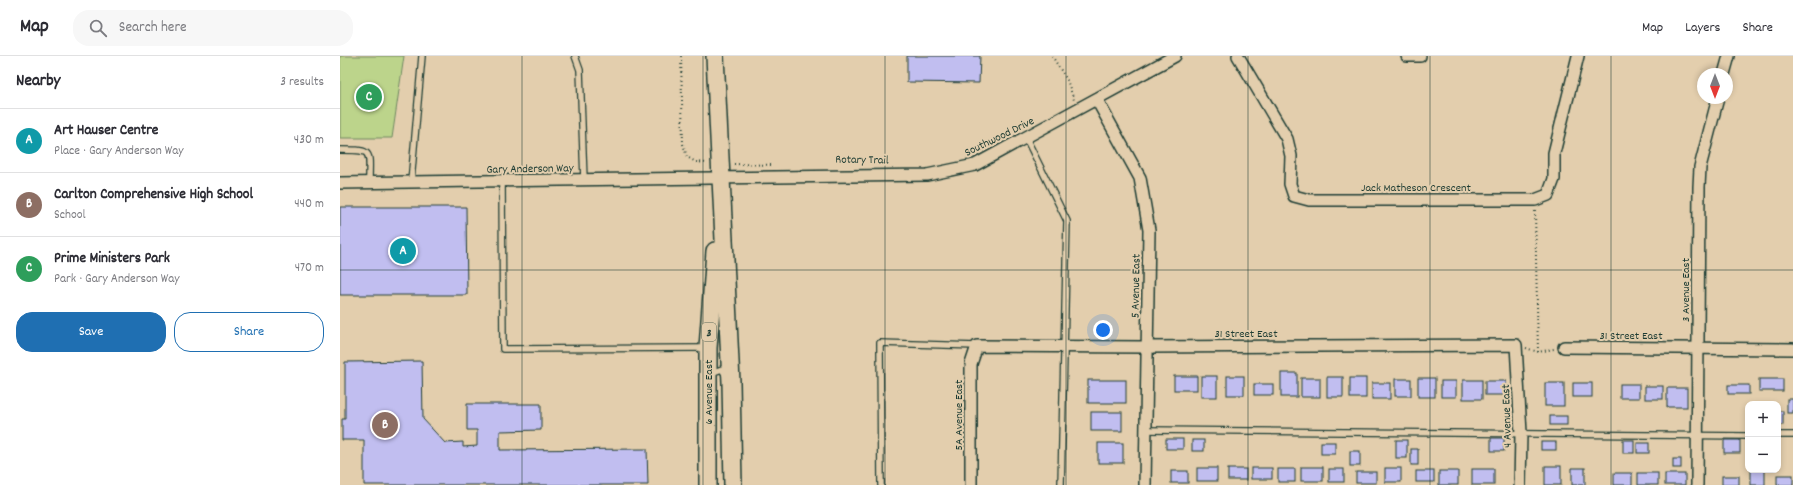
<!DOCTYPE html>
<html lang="en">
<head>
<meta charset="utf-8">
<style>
	body { margin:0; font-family:Dekko,sans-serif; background:#f7f7f7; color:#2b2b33 }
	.controls { position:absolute; right:12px; bottom:12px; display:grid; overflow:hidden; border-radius:8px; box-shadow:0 2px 6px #0003 }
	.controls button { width:36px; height:36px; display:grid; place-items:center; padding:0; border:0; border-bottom:1px solid #e1e1e2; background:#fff; color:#2b2b33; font:20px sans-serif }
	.compass { position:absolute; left:1357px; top:12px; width:36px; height:36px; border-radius:50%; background:#fff; box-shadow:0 2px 6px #0003; rotate:180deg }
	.you { position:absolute; left:763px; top:274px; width:14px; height:14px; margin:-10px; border:3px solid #fff; border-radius:50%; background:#1a73e8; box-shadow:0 0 0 6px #1a73e833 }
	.badge { display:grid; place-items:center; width:26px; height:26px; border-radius:50%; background:#1f6fb2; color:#fff; font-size:13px; font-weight:700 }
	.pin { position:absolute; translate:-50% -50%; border:2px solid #fff; box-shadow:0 1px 4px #0006 }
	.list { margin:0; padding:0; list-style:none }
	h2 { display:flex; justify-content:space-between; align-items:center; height:52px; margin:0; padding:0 16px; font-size:17px }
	h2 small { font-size:13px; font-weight:400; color:#7c7c81 }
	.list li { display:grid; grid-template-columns:26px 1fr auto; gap:12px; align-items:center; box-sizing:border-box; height:64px; padding:0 16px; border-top:1px solid #e1e1e2 }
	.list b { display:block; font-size:15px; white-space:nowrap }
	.list p { margin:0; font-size:13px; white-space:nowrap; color:#7c7c81 }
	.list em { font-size:13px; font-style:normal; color:#7c7c81 }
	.actions { display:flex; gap:8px; padding:12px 16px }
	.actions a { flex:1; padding:9px 0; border:1px solid #1f6fb2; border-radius:16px; text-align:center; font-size:14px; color:#1f6fb2 }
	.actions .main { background:#1f6fb2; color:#fff }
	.icon { flex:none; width:22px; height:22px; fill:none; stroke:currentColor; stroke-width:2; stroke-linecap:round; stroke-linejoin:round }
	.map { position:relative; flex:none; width:1453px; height:429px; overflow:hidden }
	header { display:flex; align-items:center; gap:24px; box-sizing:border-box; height:56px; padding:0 20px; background:#fff; border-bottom:1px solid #e1e1e2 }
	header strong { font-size:19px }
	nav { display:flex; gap:22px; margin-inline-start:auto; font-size:14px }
	.search { width:280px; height:36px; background:#f7f7f7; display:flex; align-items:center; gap:10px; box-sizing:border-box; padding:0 14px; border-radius:16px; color:#7c7c81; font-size:15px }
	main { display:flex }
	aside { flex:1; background:#fff }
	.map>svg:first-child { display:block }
	.green { fill:#bcd48b; stroke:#6e8860 }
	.building { fill:#c1bef0; stroke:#1f3d34 }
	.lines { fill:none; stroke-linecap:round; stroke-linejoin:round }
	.service-casing { stroke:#1f3d34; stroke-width:8 }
	.minor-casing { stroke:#1f3d34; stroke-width:14 }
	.primary-casing { stroke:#1f3d34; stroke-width:20 }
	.path { stroke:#1f3d34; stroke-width:2; stroke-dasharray:1 3; stroke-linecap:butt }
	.service { stroke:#e3cead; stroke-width:5.5 }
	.minor { stroke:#e3cead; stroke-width:11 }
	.primary { stroke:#e3cead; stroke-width:17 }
	.grid { fill:none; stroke:#1f3d34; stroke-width:1; stroke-opacity:0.55 }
	.labels { text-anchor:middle; stroke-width:4; stroke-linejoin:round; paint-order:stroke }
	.shield { fill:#e3cead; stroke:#5a6858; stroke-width:1 }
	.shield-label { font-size:11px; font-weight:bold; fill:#1f3d34 }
	.street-label { font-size:12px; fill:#1f3d34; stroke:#e3cead }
</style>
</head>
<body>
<header>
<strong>Map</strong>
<div class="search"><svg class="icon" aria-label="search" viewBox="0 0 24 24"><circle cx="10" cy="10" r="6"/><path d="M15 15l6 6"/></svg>Search here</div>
<nav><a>Map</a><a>Layers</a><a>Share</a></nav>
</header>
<main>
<aside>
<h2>Nearby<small>3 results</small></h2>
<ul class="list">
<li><span class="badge" style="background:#0f9aa8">A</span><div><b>Art Hauser Centre</b><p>Place · Gary Anderson Way</p></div><em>430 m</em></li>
<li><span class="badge" style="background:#8d6e63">B</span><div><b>Carlton Comprehensive High School</b><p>School</p></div><em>440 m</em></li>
<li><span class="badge" style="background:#2e9e5b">C</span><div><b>Prime Ministers Park</b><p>Park · Gary Anderson Way</p></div><em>470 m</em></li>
</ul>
<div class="actions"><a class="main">Save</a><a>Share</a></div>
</aside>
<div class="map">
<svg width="1453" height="429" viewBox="0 0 1453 429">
	<rect width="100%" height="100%" fill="#e3cead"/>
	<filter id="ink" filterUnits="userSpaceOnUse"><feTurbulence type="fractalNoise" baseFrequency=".025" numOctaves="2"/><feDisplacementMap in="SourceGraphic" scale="8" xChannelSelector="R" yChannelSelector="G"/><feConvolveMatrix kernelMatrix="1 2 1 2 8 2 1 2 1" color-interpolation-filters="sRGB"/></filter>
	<g filter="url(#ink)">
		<!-- green -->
		<path class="green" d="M0 0H64L52 82H0Z"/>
		<!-- building -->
		<g class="building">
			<path d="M567 0H640L639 27 567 26Z"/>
			<path d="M0 151H126L127 239H0Z"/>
			<path d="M82 305 83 363 105 387 123 386V391L137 390V374H127V348H201V374L160 375V394L307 393 308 429H24V384H2V363H5V306Z"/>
			<rect x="941" y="317" width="16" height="24"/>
			<rect x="834" y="320" width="23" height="14"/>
			<rect x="861" y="320" width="16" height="21"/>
			<rect x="887" y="320" width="17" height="19"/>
			<rect x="987" y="321" width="16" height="20"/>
			<rect x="961" y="322" width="19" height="19"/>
			<rect x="1010" y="322" width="16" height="20"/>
			<rect x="1078" y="322" width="17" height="19"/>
			<rect x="1055" y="323" width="16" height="17"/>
			<rect x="1419" y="323" width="24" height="12"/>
			<rect x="748" y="324" width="38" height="23"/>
			<rect x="1123" y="324" width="19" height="19"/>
			<rect x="1101" y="325" width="15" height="16"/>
			<rect x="1145" y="325" width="21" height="14"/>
			<rect x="1032" y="327" width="18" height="16"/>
			<rect x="1205" y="327" width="19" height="23"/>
			<rect x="1233" y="327" width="19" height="14"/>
			<rect x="914" y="328" width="19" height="11"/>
			<rect x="1280" y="328" width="19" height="14"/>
			<rect x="1388" y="329" width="21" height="9"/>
			<rect x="1305" y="330" width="18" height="13"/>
			<rect x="1327" y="332" width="20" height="19"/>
			<rect x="1447" y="343" width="6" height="14"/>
			<rect x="1438" y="355" width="5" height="14"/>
			<rect x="751" y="356" width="31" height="19"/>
			<rect x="1210" y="360" width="17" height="9"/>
			<rect x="1151" y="382" width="13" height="13"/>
			<rect x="826" y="383" width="17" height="10"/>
			<rect x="852" y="384" width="12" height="11"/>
			<rect x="1056" y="384" width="11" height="18"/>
			<rect x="1283" y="384" width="11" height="13"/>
			<rect x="1384" y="384" width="16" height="13"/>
			<rect x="981" y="386" width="14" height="12"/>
			<rect x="1201" y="386" width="15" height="8"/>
			<rect x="758" y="387" width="25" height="20"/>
			<rect x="1297" y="387" width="12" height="10"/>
			<rect x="1071" y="393" width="7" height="16"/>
			<rect x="1010" y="395" width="10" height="15"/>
			<rect x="1333" y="403" width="8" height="9"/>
			<rect x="1205" y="410" width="16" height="19"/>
			<rect x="961" y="411" width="22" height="14"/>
			<rect x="857" y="412" width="20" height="13"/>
			<rect x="911" y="412" width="21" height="11"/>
			<rect x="1045" y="412" width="16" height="14"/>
			<rect x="1232" y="412" width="13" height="17"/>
			<rect x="888" y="413" width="18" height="11"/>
			<rect x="938" y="413" width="17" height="13"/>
			<rect x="989" y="413" width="15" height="13"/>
			<rect x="1132" y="413" width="22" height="16"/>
			<rect x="1411" y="414" width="14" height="15"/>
			<rect x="831" y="415" width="17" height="12"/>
			<rect x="1076" y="415" width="18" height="11"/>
			<rect x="1099" y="415" width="19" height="14"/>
			<rect x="1016" y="416" width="20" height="11"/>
			<rect x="1274" y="417" width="18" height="12"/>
			<rect x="1298" y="417" width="20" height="12"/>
			<rect x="1325" y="418" width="20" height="11"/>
			<rect x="1437" y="419" width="16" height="10"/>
			<rect x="1382" y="420" width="17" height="9"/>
		</g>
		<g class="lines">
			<!-- service casing -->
			<g class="service-casing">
				<g id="service">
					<path d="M235 0 240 14 244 124"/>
					<path d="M686 82 727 165 721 429"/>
					<path d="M0 94C34 94 29 94 29 126"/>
					<path d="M162 125 163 293 366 292"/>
					<path d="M71 126 82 0"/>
					<path d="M371 317 382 313 386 320"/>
					<path d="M806 374 1408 380"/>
					<path d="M1438 379H1453"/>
					<path d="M541 429 540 287 637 290"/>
				</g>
			</g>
			<!-- minor casing -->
			<g class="minor-casing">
				<g id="minor">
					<path d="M898 0 947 83 951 100 950 128 954 140 969 144H1195L1208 139 1214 123V97L1238 0"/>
					<path d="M1067 0H1080"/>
					<path d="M1384 18 1389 0"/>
					<path d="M757 44 800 122 809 174 805 429"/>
					<path d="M0 127 587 119 635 109 835 0"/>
					<path d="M1224 291 1453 293"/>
					<path d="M631 429V308L637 290 807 291 1176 289 1181 377 1180 429"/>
					<path d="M1357 429 1359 131 1360 111 1378 42"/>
				</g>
			</g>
			<!-- primary casing -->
			<g class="primary-casing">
				<g id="primary">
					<path d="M375 0 391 326 393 429"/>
					<path d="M368 429V292L375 195"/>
				</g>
			</g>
			<!-- path -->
			<g class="path">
				<path d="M341 0 343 88 347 101 356 106 367 107"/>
				<path d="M712 0 727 24 734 44"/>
				<path d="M394 108 433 109"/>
				<path d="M1195 155 1198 296 1214 293"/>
				<path d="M1186 292 1198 296"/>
			</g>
			<!-- service -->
			<use href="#service" class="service"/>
			<!-- minor -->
			<use href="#minor" class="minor"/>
			<!-- primary -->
			<use href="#primary" class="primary"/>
		</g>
	</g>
	<!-- grid -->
	<path class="grid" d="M182 0V429M363 0V429M545 0V429M726 0V429M908 0V429M1090 0V429M1271 0V429M0 214H1453"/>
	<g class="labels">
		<!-- shield labels -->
		<rect class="shield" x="362" y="267" width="14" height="18" rx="3"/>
		<g class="shield-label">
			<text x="369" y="280">3</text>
		</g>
		<!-- street labels -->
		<g class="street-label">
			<text transform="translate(659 80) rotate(-26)" y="4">Southwood Drive</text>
			<text transform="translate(522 103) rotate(1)" y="4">Rotary Trail</text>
			<text transform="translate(190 112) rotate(-1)" y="4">Gary Anderson Way</text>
			<text x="1076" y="135">Jack Matheson Crescent</text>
			<text transform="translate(795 230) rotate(-89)" y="4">5 Avenue East</text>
			<text transform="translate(1345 234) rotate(-90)" y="4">3 Avenue East</text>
			<text x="906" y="281">31 Street East</text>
			<text x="1291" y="283">31 Street East</text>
			<text transform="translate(368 336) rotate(-90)" y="4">6 Avenue East</text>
			<text transform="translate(618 359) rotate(-90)" y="4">5A Avenue East</text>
			<text transform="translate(1166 360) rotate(-92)" y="4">4 Avenue East</text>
		</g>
	</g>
</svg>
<div class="controls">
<button>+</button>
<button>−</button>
</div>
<svg class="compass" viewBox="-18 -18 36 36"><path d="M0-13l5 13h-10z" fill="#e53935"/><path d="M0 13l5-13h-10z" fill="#7c7c81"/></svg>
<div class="you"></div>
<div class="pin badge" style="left:63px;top:195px;background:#0f9aa8">A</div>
<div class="pin badge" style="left:45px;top:369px;background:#8d6e63">B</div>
<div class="pin badge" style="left:29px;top:41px;background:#2e9e5b">C</div>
</div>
</main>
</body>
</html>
